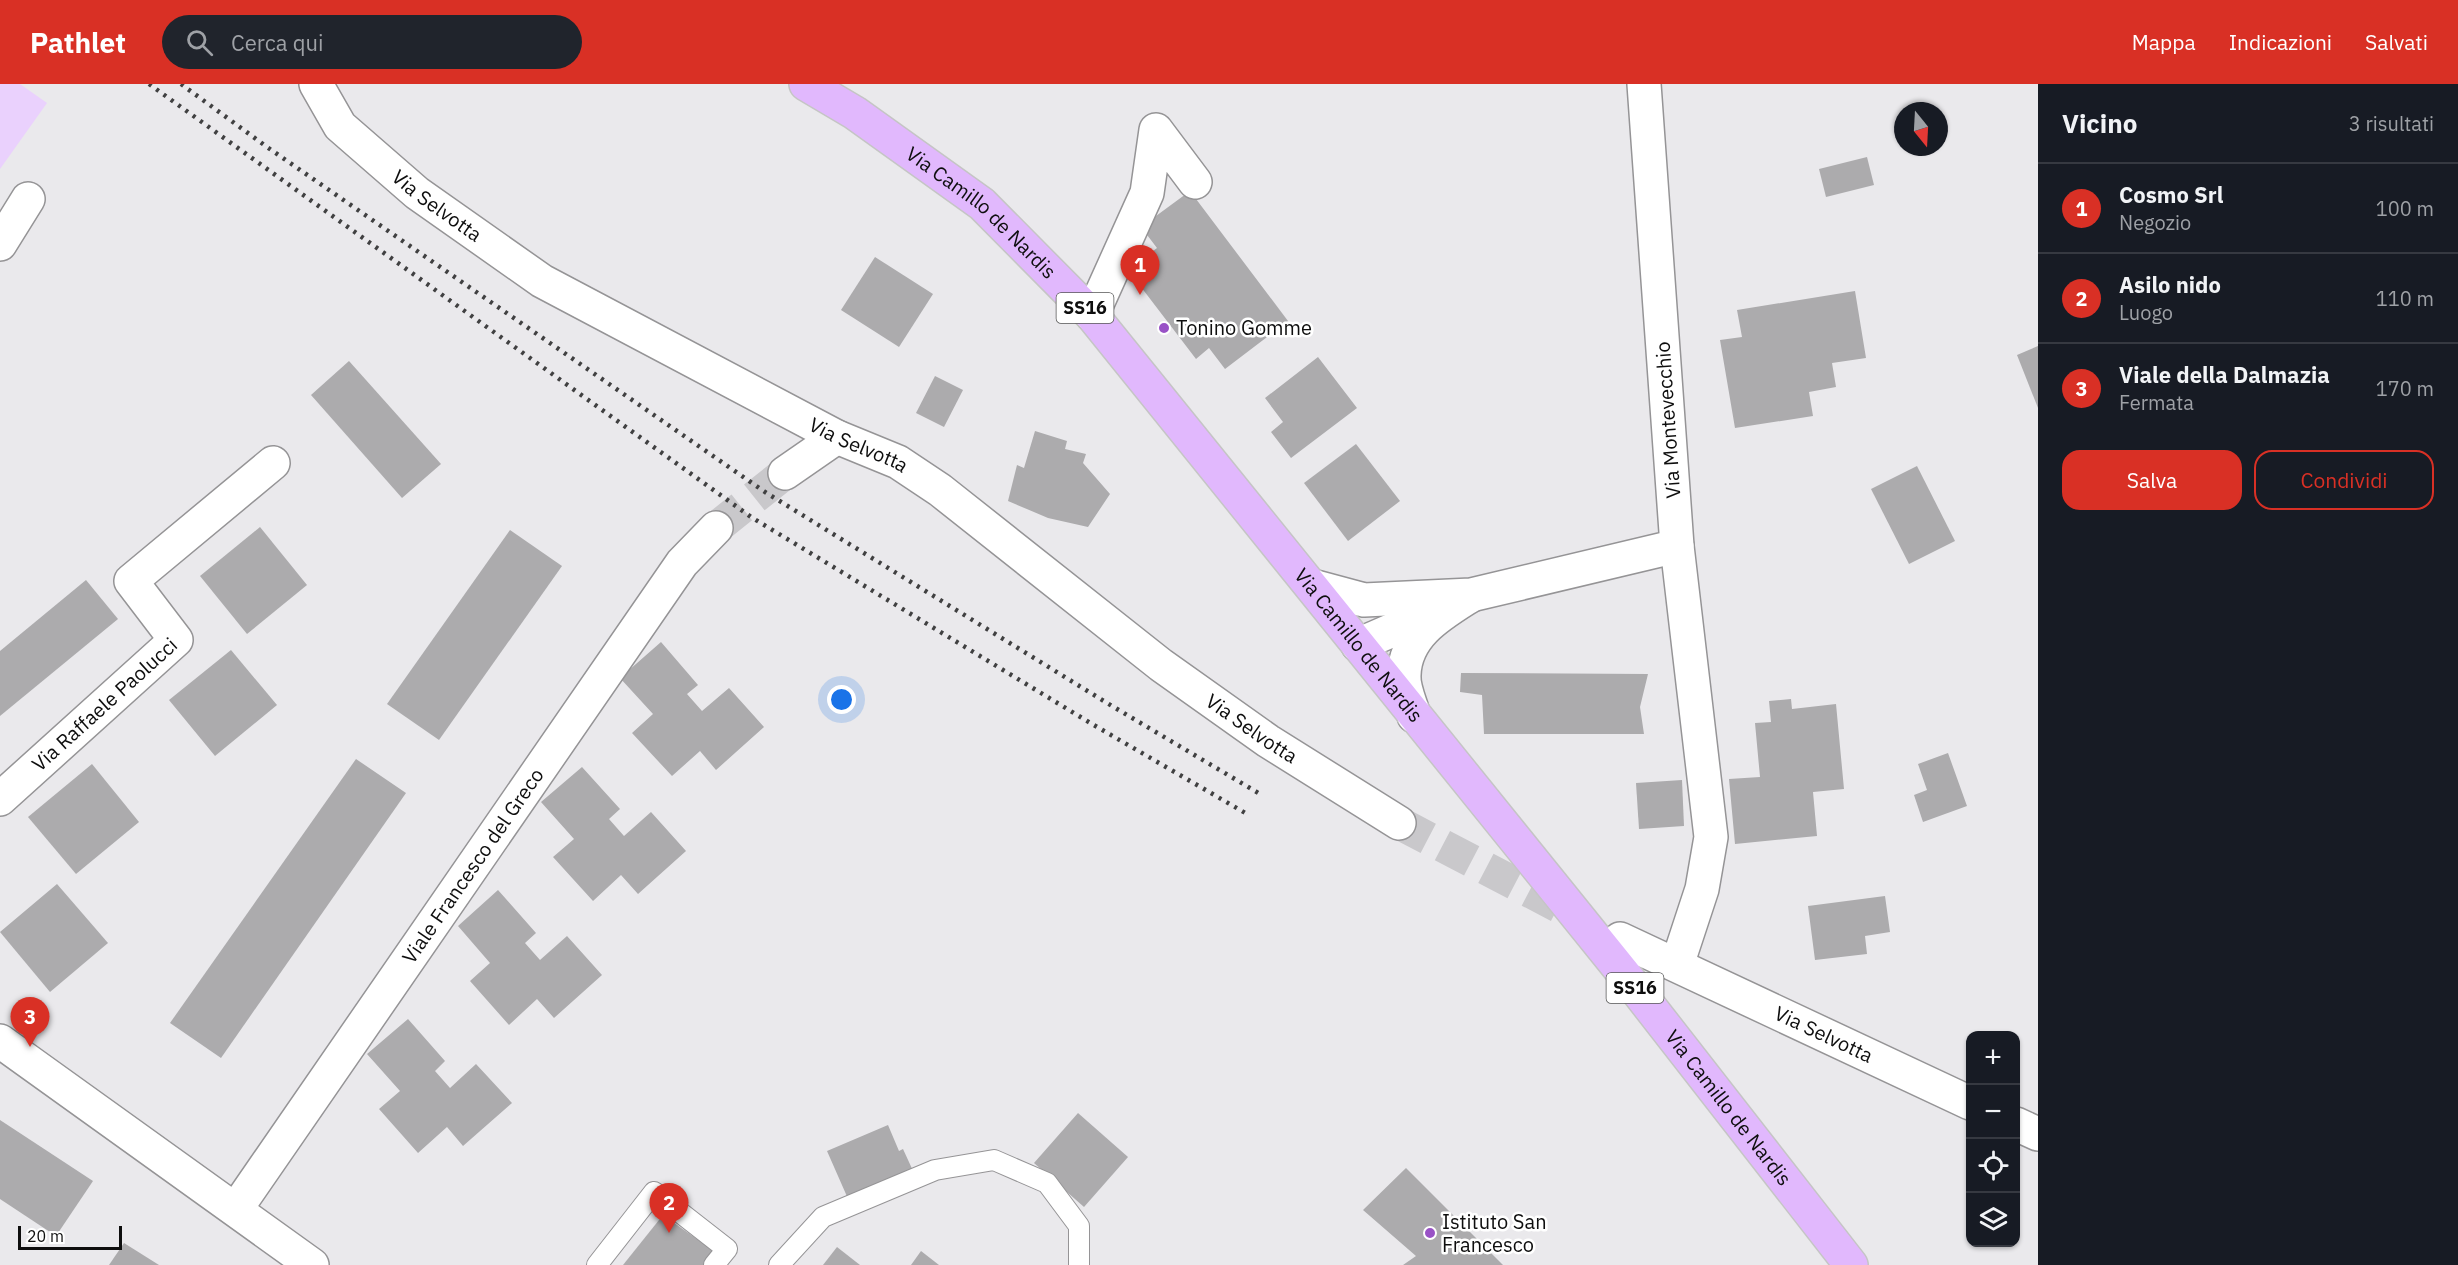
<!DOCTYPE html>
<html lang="it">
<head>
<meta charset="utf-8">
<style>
	body { margin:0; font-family:"IBM Plex Sans",sans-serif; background:#20242c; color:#f1f3f6 }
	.controls { position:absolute; right:18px; bottom:18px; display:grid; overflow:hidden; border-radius:12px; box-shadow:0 2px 4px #0004 }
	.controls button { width:54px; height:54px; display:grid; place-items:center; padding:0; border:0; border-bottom:2px solid #363941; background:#171b24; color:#f1f3f6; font:30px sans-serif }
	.compass { position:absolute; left:1894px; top:18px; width:54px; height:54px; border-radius:50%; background:#171b24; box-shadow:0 2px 4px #0004; rotate:162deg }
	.scale { position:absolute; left:18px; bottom:15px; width:104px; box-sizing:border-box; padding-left:6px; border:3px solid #0e0e0e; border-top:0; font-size:16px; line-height:21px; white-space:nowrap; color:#0e0e0e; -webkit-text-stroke:4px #fff; paint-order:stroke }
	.you { position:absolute; left:842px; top:616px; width:21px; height:21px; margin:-15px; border:4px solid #fff; border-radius:50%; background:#1a73e8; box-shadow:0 0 0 9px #1a73e833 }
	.badge { display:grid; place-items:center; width:39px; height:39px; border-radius:50%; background:#d93025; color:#fff; font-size:20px; font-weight:700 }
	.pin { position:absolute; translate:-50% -50px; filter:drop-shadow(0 2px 3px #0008) }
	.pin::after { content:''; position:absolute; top:32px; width:21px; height:18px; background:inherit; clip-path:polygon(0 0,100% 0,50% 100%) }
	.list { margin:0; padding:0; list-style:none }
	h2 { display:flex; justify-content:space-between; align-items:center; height:78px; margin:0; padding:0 24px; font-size:26px }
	h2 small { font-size:20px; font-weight:400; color:#9ea1a6 }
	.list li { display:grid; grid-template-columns:39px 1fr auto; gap:18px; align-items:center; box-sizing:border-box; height:90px; padding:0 24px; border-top:2px solid #363941 }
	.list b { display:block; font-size:22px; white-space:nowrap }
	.list p { margin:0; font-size:20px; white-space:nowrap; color:#9ea1a6 }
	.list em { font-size:20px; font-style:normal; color:#9ea1a6 }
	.actions { display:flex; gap:12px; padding:18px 24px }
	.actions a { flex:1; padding:14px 0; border:2px solid #d93025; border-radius:18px; text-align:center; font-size:21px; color:#d93025 }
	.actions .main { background:#d93025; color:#fff }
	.icon { flex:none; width:33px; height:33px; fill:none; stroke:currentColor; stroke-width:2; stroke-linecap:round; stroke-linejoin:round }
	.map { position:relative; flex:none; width:2038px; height:1181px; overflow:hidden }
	header { display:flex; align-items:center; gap:36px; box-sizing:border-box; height:84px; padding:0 30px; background:#d93025; color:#fff }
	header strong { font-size:28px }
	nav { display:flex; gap:33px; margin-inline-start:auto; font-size:21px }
	.search { width:420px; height:54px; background:#20242c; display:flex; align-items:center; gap:15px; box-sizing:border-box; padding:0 21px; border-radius:33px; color:#9ea1a6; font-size:22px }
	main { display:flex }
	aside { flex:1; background:#171b24 }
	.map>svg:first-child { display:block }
	.green { fill:#ead1fd }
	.building { fill:#acabad }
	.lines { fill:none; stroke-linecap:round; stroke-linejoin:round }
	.street-tunnel { stroke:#c9c8cb; stroke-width:33; stroke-dasharray:33 16; stroke-linecap:butt }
	.lane-casing { stroke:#959496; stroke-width:22 }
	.street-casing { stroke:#959496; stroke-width:36 }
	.secondary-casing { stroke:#959496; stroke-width:36 }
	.primary-casing { stroke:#c5c5c5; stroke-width:36 }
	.lane { stroke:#fff; stroke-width:20 }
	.street { stroke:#fff; stroke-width:33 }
	.secondary { stroke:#fff; stroke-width:33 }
	.primary { stroke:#e1b8fd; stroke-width:33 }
	.rail { stroke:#404041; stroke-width:4.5; stroke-dasharray:3 6; stroke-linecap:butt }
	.poi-dot { fill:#9952c6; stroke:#fff; stroke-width:2 }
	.labels { text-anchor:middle; stroke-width:5; stroke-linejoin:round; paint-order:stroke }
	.shield { fill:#fff; stroke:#565656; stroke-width:1.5 }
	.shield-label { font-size:18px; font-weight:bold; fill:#0e0e0e }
	.street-label { font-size:20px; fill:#0e0e0e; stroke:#fff }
	.poi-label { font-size:20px; fill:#0e0e0e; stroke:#fff; text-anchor:start }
</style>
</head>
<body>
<header>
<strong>Pathlet</strong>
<div class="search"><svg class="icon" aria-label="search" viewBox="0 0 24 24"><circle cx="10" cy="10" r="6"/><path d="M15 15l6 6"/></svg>Cerca qui</div>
<nav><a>Mappa</a><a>Indicazioni</a><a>Salvati</a></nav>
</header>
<main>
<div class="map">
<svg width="2038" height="1181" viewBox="0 0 2038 1181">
	<rect width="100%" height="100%" fill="#eae9ec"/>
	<!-- green -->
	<path class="green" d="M0 0H20L47 19 0 85Z"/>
	<!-- building -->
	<g class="building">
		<path d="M1867 73 1874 101 1826 113 1819 85Z"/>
		<path d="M1190 107 1288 237 1225 285 1209 264 1196 275 1141 203 1150 196 1137 179 1157 164 1141 143Z"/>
		<path d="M875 173 933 210 899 263 841 226Z"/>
		<path d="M1855 207 1866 274 1832 279 1836 303 1809 308 1813 332 1735 344 1720 256 1742 253 1737 226Z"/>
		<path d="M2038 262V324L2017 271Z"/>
		<path d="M1318 273 1357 324 1291 374 1271 348 1283 338 1265 314Z"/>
		<path d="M349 277 441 380 402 414 311 311Z"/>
		<path d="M935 292 963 306 944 343 916 329Z"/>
		<path d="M1035 347 1067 357 1065 365 1086 370 1083 379 1110 410 1088 443 1048 434 1008 417 1017 381 1024 384Z"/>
		<path d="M1356 360 1400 417 1348 457 1304 399Z"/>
		<path d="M1917 382 1955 457 1909 480 1871 405Z"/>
		<path d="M260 443 307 501 247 550 200 492Z"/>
		<path d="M510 446 562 482 439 656 387 620Z"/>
		<path d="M86 496 118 535 0 632V567Z"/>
		<path d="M661 558 698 601 687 610 702 627 729 604 764 643 716 686 700 667 672 692 632 649 653 630 620 594Z"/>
		<path d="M231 566 277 621 215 672 169 616Z"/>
		<path d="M1461 589 1648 590 1640 623 1644 650H1484L1482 611 1460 608Z"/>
		<path d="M1791 615 1792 625 1836 620 1844 705 1813 708 1817 752 1735 760 1729 695 1760 693 1755 639 1771 638 1769 617Z"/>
		<path d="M1948 669 1967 722 1923 738 1914 711 1927 706 1918 680Z"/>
		<path d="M356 675 406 709 221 974 170 939Z"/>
		<path d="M92 680 139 738 76 790 28 733Z"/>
		<path d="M582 683 620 725 609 735 624 752 651 728 686 767 638 810 621 791 593 817 553 773 574 755 541 718Z"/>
		<path d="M1682 696 1684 742 1639 745 1636 699Z"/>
		<path d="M57 800 108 859 50 908 0 848Z"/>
		<path d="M498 806 536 849 525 859 540 876 567 852 602 891 554 934 537 915 509 941 470 897 490 879 458 842Z"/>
		<path d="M1885 812 1890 848 1865 852 1867 870 1815 876 1808 822Z"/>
		<path d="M408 935 445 977 435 987 450 1004 476 980 512 1019 463 1062 447 1043 418 1069 379 1025 400 1007 367 970Z"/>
		<path d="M1078 1029 1128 1073 1084 1123 1034 1079Z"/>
		<path d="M0 1036 93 1097 56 1152 0 1115Z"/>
		<path d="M888 1041 899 1067 903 1065 914 1089 849 1117 827 1067Z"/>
		<path d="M1406 1084 1503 1181H1403L1416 1172 1363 1126Z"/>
		<path d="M663 1131 715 1168 704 1181H623Z"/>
		<path d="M124 1159 159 1181H109Z"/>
		<path d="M837 1163 860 1181H823Z"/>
		<path d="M921 1167 939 1181H911Z"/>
	</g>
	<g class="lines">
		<!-- street-tunnel -->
		<g class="street-tunnel">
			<path d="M716 444 785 389"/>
			<path d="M1399 739 1581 834"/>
		</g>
		<!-- lane casing -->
		<g class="lane-casing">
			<g id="lane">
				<path d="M597 1181 654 1108 727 1165 714 1181"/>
				<path d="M779 1181 823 1133 935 1086 994 1076 1047 1099 1079 1142V1181"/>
			</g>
		</g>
		<!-- street casing -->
		<g class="street-casing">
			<g id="street">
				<path id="s1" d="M316 0 340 42 417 109 542 197 837 353 898 378 940 406 1161 581 1268 657 1399 739"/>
				<path d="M0 160 28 115"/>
				<path d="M1092 231 1147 109 1156 46 1195 98"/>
				<path d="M785 389 837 353"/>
				<path id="s2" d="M0 715 176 556 131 497 273 379"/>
				<path id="s3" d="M1620 855 1970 1019"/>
				<path d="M1677 881 1702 805 1711 753 1677 462"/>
				<path d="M2016 1040 2038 1050"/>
				<path id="s4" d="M236 1125 682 479 716 444"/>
			</g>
		</g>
		<!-- secondary casing -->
		<g class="secondary-casing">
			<g id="secondary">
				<path d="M1312 502 1364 516 1471 511 1677 462 1644 0"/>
				<path d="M1358 561 1434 528"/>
				<path d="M1414 632C1411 620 1403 604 1404 591 1405 551 1440 531 1470 512"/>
				<path d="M0 957 312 1181"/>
			</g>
		</g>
		<!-- primary casing -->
		<g class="primary-casing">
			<g id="primary">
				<path id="s5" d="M806 0 855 29 982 120 1092 231 1632 900 1851 1181"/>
			</g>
		</g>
		<!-- lane -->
		<use href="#lane" class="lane"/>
		<!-- street -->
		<use href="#street" class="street"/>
		<!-- secondary -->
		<use href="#secondary" class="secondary"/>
		<!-- primary -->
		<use href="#primary" class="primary"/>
		<!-- rail -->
		<g class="rail">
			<path d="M149 0 751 433 1092 640 1247 730"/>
			<path d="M181 0 267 63 765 408 1107 619 1260 710"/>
		</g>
	</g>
	<!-- markers -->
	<g class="poi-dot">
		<circle cx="1164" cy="244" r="6"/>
		<circle cx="1430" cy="1149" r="6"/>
	</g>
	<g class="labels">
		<!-- shield labels -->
		<g class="shield">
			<rect x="1056.5" y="209" width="57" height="30" rx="4.5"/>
			<rect x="1606.5" y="889" width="57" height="30" rx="4.5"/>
		</g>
		<g class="shield-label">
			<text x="1085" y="230">SS16</text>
			<text x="1635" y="910">SS16</text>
		</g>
		<!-- street labels -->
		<g class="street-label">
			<text dy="7" stroke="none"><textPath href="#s1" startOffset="174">Via Selvotta</textPath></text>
			<text dy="7" stroke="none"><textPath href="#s5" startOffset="218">Via Camillo de Nardis</textPath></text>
			<text transform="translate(1668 336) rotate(-94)" y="7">Via Montevecchio</text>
			<text dy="7" stroke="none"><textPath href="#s1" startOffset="660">Via Selvotta</textPath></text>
			<text dy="7" stroke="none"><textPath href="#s5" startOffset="794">Via Camillo de Nardis</textPath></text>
			<text dy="7" stroke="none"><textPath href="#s2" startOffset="141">Via Raffaele Paolucci</textPath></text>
			<text dy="7" stroke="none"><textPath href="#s1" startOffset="1146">Via Selvotta</textPath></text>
			<text dy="7" stroke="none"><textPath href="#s4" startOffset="417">Viale Francesco del Greco</textPath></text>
			<text dy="7" stroke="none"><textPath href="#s3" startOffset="225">Via Selvotta</textPath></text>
			<text dy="7" stroke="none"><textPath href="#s5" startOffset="1386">Via Camillo de Nardis</textPath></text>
		</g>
		<!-- poi labels -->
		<g class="poi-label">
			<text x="1176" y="251">Tonino Gomme</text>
			<text x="1442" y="1145">Istituto San<tspan x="1442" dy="23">Francesco</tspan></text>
		</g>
	</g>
</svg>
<div class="controls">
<button>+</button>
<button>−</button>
<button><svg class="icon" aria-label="locate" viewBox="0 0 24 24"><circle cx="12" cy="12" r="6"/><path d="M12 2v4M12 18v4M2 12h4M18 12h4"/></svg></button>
<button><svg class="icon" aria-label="layers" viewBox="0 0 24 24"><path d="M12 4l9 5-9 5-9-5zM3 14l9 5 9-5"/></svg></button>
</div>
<svg class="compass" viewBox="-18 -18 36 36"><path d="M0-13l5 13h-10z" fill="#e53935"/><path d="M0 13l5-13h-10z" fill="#9ea1a6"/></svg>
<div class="scale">20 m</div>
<div class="you"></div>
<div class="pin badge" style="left:1140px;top:211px">1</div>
<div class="pin badge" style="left:669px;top:1149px">2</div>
<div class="pin badge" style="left:30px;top:963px">3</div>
</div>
<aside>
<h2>Vicino<small>3 risultati</small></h2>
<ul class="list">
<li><span class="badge">1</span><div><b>Cosmo Srl</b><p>Negozio</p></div><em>100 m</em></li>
<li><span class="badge">2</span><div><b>Asilo nido</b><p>Luogo</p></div><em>110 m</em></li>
<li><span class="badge">3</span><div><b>Viale della Dalmazia</b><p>Fermata</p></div><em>170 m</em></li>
</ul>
<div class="actions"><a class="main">Salva</a><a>Condividi</a></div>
</aside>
</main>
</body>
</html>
